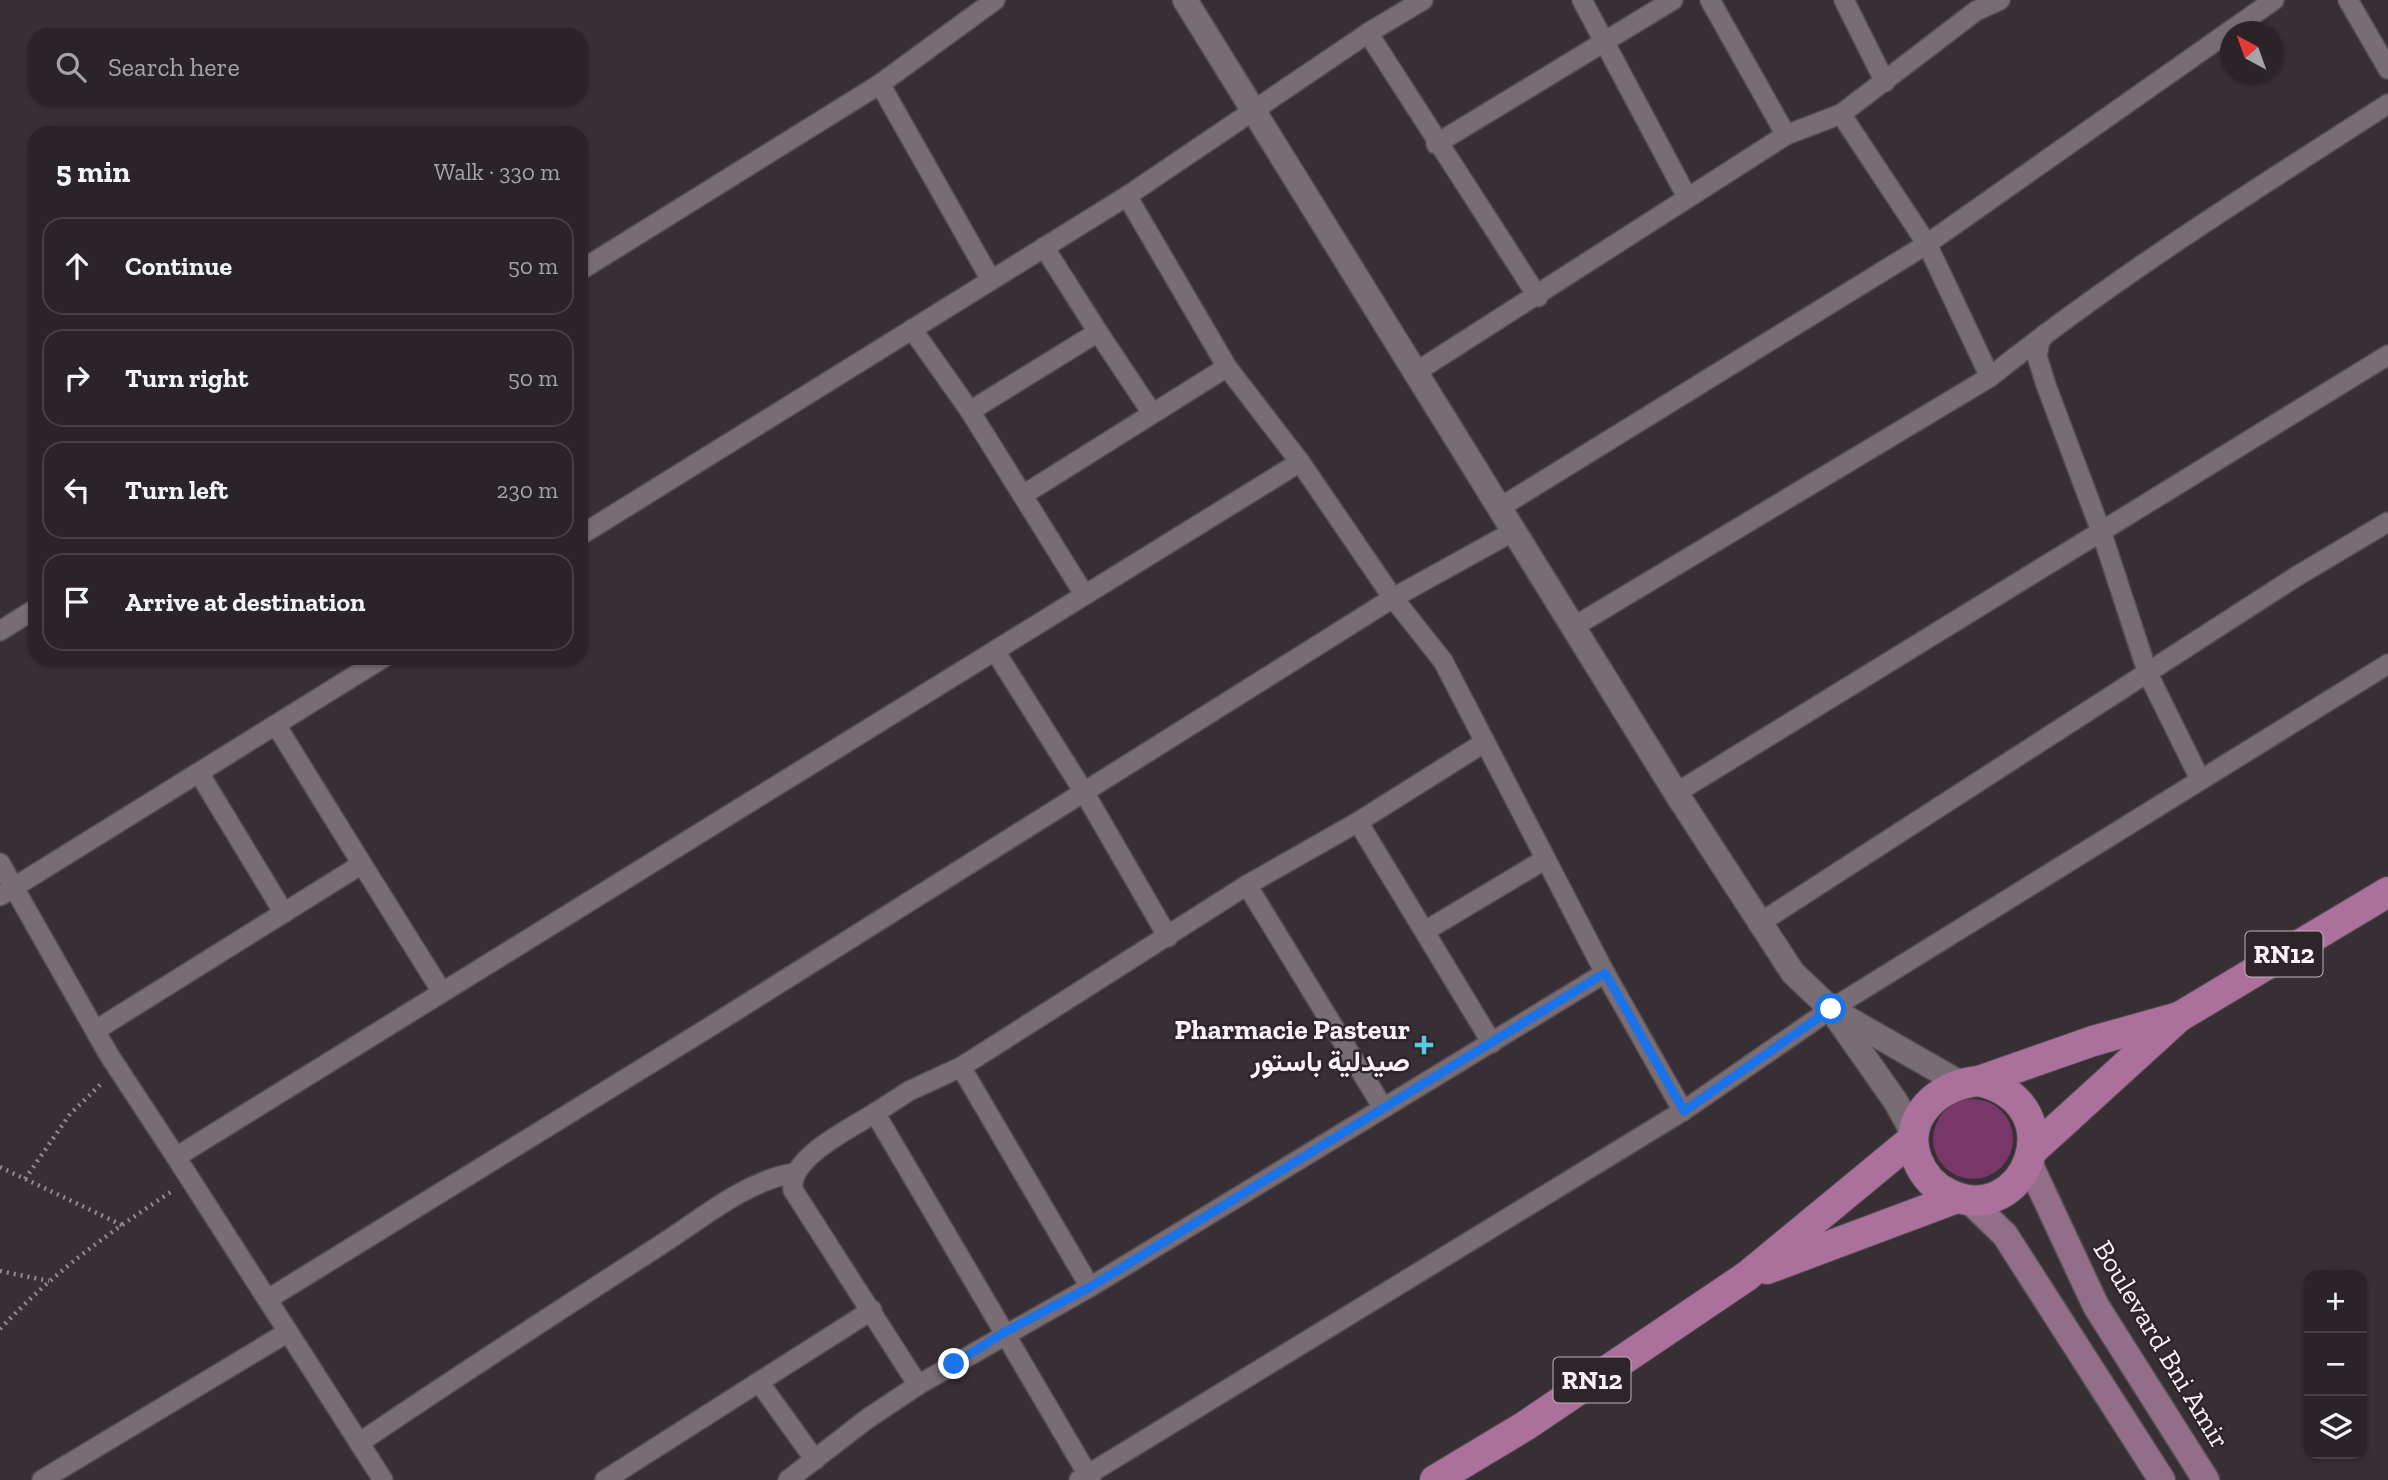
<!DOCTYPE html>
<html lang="en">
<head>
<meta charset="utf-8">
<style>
	body { margin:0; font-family:"Zilla Slab",Vazirmatn,serif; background:#362f34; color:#f1f3f6 }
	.controls { position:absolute; right:21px; bottom:21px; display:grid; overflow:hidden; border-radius:14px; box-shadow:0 2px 5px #0004 }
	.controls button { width:63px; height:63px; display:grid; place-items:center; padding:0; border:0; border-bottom:2px solid #464045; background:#2a2328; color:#f1f3f6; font:35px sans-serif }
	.compass { position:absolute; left:2220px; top:21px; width:63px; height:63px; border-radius:50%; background:#2a2328; box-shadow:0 2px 5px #0004; rotate:319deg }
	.stop { position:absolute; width:21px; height:21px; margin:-16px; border:5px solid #1a73e8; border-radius:50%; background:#fff }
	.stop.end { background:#1a73e8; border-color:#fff; box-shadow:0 2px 7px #0008 }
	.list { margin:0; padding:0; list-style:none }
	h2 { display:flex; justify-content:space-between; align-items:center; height:91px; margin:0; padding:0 28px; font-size:30px }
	h2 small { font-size:23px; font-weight:400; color:#a5a4a8 }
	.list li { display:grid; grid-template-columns:46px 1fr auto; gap:21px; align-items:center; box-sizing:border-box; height:98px; margin:0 14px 14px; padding:0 14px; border:2px solid #464045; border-radius:21px }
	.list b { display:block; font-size:26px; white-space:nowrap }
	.list em { font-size:23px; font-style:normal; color:#a5a4a8 }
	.icon { flex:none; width:38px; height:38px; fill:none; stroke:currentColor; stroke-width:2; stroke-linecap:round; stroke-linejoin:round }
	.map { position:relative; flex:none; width:2388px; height:1480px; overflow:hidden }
	.search { position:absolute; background:#2a2328; box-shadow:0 2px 5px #0004; left:28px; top:28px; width:560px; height:77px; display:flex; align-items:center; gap:18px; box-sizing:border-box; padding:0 24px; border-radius:21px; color:#a5a4a8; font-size:26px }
	.panel { position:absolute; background:#2a2328; box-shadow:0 2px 5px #0004; left:28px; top:126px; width:560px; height:539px; border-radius:21px }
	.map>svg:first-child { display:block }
	.green { fill:#793669 }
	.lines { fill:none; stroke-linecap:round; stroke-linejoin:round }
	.minor-casing { stroke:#534c51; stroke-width:22 }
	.tertiary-casing { stroke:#534c51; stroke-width:27 }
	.secondary-casing { stroke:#534c51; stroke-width:29 }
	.primary-casing { stroke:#534c51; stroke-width:32 }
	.path { stroke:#928a8f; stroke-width:4.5; stroke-dasharray:2 5; stroke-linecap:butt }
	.minor { stroke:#786d75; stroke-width:19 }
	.tertiary { stroke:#786d75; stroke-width:24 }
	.secondary { stroke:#926e89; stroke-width:26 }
	.primary { stroke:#ac709d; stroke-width:30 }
	.route { stroke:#1a73e8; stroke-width:9 }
	.poi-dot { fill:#58c9e3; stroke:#2e252b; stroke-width:2.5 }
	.labels { text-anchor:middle; stroke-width:5; stroke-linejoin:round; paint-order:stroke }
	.shield { fill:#2e252b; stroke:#bcb5ba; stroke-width:2 }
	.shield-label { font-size:26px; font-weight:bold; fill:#f9f3f7 }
	.poi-label { font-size:28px; font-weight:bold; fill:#f9f3f7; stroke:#2e252b; text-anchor:end }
	.street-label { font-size:28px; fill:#f9f3f7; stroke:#2e252b }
</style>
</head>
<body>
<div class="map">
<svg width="2388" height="1480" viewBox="0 0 2388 1480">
	<rect width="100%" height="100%" fill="#382f35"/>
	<!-- green -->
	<circle class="green" cx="1973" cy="1139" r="40"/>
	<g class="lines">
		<!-- minor casing -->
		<g class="minor-casing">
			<g id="minor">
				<path d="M1582 0 1687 197"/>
				<path d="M1710 0 1786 135"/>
				<path d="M1844 0 1885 82"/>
				<path d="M2348 0 2388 69"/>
				<path d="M1368 33 1538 297"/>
				<path d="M880 84 991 280"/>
				<path d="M1841 114 1927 244 1990 377"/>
				<path d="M1436 144 1673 0"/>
				<path d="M1127 196 1227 367 1300 462 1393 598 1443 661 1605 973"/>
				<path d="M1044 247 1098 332 970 411 1084 594"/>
				<path d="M581 270 880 84 995 0"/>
				<path d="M912 329 970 411"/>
				<path d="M1098 332 1152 413"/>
				<path d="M2045 334 2040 341 2037 356 2046 385 2102 534 2148 674 2200 779"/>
				<path d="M1416 372 1786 135 1841 114 1976 11 2000 0"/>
				<path d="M1023 495 1227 367"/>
				<path d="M1499 508 1927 244 2274 0"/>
				<path d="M581 535 1127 196 1368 33 1423 0"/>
				<path d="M1575 626 1990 377C2115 277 2253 191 2388 104"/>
				<path d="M0 631 35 609"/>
				<path d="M995 651 1084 792 1168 937"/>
				<path d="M199 773 284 913"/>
				<path d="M1676 793 2388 355"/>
				<path d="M1358 822 1492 1043"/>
				<path d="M0 863 109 1055 176 1157"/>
				<path d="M362 864 442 992"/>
				<path d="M1247 885 1382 1106"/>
				<path d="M0 896 383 658"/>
				<path d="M1758 924 2297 576 2388 522"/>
				<path d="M1425 931 1544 860"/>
				<path d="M96 1030 362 864 276 725"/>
				<path d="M961 1067 1090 1287"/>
				<path d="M875 1113C851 1128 788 1158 793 1190L918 1385"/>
				<path d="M268 1299 708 1028 1393 598 1514 531"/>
				<path d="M759 1382 815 1460"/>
				<path d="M359 1443C458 1376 558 1311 659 1246 700 1220 745 1181 794 1173"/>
				<path d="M42 1480 288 1332"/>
				<path d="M383 1480 176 1157 1300 462"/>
				<path d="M605 1480 872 1310"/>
				<path d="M788 1480 867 1419 918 1385 1090 1287 1605 973 1683 1111"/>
				<path d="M1079 1480 1683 1111 1831 1009 2388 664"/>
				<path d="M1091 1480 875 1113 909 1091 961 1067 1247 885 1358 822 1485 742"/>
			</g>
		</g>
		<!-- tertiary casing -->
		<g class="tertiary-casing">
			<g id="tertiary">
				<path d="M1185 0 1676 793 1793 973 1831 1009 1960 1083"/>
				<path d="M1837 1018 1896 1102 1914 1135"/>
			</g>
		</g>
		<!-- secondary casing -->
		<g class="secondary-casing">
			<g id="secondary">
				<path d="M2029 1163 2096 1306 2206 1480"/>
				<path d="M1969 1200 2005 1235 2162 1480"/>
			</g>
		</g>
		<!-- primary casing -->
		<g class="primary-casing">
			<g id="primary">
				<path d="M1979 1081C2077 1105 2024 1230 1949 1194 1934 1187 1923 1175 1917 1159 1901 1116 1940 1084 1979 1081L2093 1041 2179 1017"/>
				<path d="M2033 1150 2179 1017 2388 892"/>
				<path d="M1767 1269 1957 1198"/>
				<path d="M1435 1480 1525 1426 1747 1276 1913 1139"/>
			</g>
		</g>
		<!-- path -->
		<g class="path">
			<path d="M0 1167 122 1225"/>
			<path d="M25 1179 70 1114 103 1082"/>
			<path d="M0 1271 49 1281"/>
			<path d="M0 1329C55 1271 108 1233 174 1190"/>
		</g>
		<!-- minor -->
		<use href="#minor" class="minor"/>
		<!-- tertiary -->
		<use href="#tertiary" class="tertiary"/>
		<!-- secondary -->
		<use href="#secondary" class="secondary"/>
		<!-- primary -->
		<use href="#primary" class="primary"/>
	</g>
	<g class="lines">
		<!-- route -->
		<path class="route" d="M954 1364 1003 1333 1090 1287 1605 973 1684 1111 1831 1009"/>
	</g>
	<!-- markers -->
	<path class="poi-dot" d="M1420.5 1034.5h7v7h7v7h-7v7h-7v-7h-7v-7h7z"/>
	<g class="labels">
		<!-- shield labels -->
		<g class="shield">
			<rect x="2245.5" y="931.5" width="77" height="45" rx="5"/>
			<rect x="1553.5" y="1357.5" width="77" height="45" rx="5"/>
		</g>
		<g class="shield-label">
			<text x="2284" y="963">RN12</text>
			<text x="1592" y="1389">RN12</text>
		</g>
		<!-- poi labels -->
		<g class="poi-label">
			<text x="1410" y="1039">Pharmacie Pasteur<tspan x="1410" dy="32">صيدلية باستور</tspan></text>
		</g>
		<!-- street labels -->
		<g class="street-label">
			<text transform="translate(2162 1344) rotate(59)" y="10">Boulevard Bni Amir</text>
		</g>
	</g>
</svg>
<div class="controls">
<button>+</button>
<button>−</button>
<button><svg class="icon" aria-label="layers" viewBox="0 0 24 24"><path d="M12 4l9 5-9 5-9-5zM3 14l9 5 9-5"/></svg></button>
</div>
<svg class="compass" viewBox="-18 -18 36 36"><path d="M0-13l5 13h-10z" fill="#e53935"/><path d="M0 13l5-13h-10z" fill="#a5a4a8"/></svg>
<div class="stop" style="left:1831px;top:1009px"></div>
<div class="stop end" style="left:954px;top:1364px"></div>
<div class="search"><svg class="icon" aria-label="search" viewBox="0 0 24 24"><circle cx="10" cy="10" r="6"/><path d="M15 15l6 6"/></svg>Search here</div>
<section class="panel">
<h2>5 min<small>Walk · 330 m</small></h2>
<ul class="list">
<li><svg class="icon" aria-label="ahead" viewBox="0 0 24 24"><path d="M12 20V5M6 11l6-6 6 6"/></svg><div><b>Continue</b></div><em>50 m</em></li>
<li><svg class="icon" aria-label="right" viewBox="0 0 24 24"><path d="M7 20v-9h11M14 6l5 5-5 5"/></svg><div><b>Turn right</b></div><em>50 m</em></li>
<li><svg class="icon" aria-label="left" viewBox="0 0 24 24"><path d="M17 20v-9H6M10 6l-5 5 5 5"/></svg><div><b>Turn left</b></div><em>230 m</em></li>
<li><svg class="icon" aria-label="arrive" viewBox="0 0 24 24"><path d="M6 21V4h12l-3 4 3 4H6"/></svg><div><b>Arrive at destination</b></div></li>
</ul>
</section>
</div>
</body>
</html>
